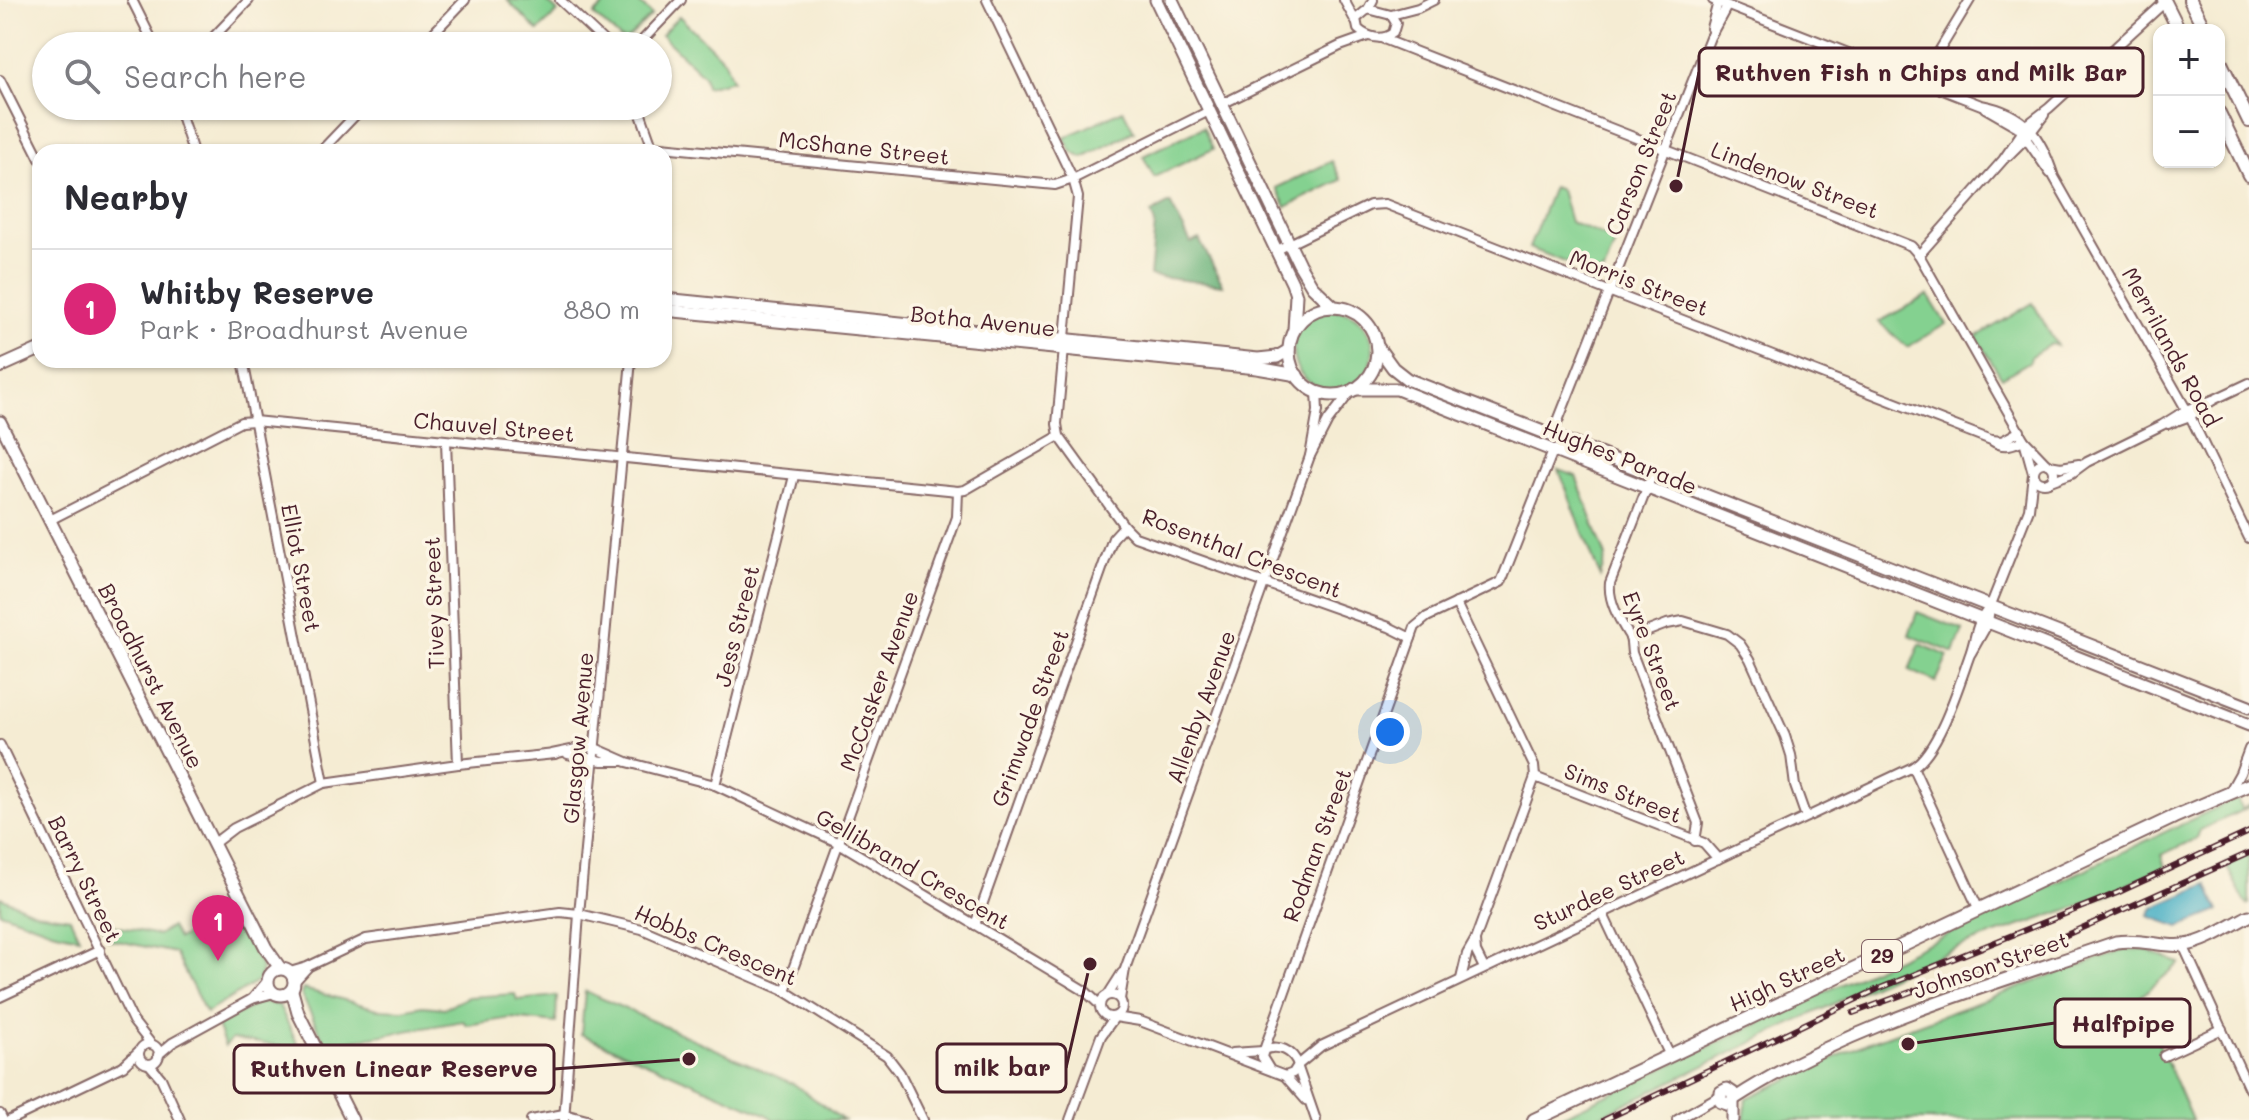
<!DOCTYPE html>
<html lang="en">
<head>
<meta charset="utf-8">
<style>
	body { margin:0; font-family:Mali,sans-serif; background:#f7f7f7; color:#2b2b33 }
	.controls { position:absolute; right:24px; top:24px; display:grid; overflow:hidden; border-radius:16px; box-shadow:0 2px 6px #0004 }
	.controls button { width:72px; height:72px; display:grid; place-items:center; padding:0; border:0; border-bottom:2px solid #e1e1e2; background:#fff; color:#2b2b33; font:40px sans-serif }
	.you { position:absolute; left:1390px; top:732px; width:28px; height:28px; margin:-20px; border:6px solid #fff; border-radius:50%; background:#1a73e8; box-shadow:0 0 0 12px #1a73e833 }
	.badge { display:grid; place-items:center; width:52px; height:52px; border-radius:50%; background:#db2777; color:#fff; font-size:26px; font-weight:700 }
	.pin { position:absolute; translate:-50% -66px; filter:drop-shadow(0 2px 4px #0008) }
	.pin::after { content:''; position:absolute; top:42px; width:28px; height:24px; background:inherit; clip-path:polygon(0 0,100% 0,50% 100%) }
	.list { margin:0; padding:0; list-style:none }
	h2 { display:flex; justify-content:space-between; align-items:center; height:104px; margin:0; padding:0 32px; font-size:34px }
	h2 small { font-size:26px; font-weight:400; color:#7c7c81 }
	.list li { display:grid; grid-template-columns:52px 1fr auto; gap:24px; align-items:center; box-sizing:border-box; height:120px; padding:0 32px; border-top:2px solid #e1e1e2 }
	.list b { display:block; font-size:30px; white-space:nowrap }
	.list p { margin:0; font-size:26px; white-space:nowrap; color:#7c7c81 }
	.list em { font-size:26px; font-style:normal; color:#7c7c81 }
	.icon { flex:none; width:44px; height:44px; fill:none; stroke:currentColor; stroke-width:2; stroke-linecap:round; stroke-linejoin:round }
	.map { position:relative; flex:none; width:2249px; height:1120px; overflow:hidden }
	.search { position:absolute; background:#fff; box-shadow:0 2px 6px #0004; left:32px; top:32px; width:640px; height:88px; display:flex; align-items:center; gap:20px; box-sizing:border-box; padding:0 28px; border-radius:44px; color:#7c7c81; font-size:30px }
	.panel { position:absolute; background:#fff; box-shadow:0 2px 6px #0004; left:32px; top:144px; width:640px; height:224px; border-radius:24px }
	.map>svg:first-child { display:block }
	.green { fill:#84d190; stroke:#67785e; stroke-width:2 }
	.forest { fill:#6bb37a; stroke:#5a6952; stroke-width:2 }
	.water { fill:#45aec4; stroke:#486678; stroke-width:2 }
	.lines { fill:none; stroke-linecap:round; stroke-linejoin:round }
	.street-casing { stroke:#866766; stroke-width:12 }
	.secondary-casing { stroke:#866766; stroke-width:15 }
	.primary-casing { stroke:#866766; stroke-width:16 }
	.street { stroke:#fff; stroke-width:8 }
	.secondary { stroke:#fff; stroke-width:11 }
	.primary { stroke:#fff; stroke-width:12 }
	.rail-casing { stroke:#4a1f2b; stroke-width:6 }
	.rail { stroke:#fcf5e5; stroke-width:3; stroke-dasharray:9; stroke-linecap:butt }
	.labels { text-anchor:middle; stroke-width:7; stroke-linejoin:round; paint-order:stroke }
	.shield { fill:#fcf5e5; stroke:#7f5f63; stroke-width:2 }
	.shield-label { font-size:20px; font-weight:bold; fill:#4a1f2b }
	.street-label { font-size:22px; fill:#4a1f2b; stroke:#fcf5e5 }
	.leader { fill:none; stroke:#4a1f2b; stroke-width:3 }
	.callout-dot { fill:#4a1f2b; stroke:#fcf5e5; stroke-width:3 }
	.callout { fill:#fcf5e5; stroke:#4a1f2b; stroke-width:3 }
	.callout-label { font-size:24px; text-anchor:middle; font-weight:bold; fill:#4a1f2b }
</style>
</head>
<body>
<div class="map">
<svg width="2249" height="1120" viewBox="0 0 2249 1120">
	<rect width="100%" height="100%" fill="#fcf5e5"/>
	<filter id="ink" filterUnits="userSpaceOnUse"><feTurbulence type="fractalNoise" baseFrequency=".0125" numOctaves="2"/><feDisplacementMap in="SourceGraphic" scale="16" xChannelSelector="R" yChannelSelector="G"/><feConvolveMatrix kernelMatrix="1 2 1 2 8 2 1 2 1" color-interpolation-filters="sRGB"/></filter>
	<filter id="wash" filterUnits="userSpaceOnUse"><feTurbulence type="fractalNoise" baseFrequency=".006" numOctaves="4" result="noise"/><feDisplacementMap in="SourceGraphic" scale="32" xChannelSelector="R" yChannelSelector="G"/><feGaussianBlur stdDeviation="1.8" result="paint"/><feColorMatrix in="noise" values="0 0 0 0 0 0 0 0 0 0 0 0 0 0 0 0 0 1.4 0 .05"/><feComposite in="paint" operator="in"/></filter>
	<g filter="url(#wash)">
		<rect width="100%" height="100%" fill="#f5ecd3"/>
		<!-- green -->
		<g class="green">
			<path d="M507 0H545L558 12 538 31Z"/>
			<path d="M610 0H636L652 15 626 40 621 39 594 15Z"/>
			<path d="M679 16 725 61 732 80 706 87 704 76 661 35Z"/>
			<path d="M1123 110 1134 131 1083 158 1072 152 1064 138Z"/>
			<path d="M1203 127 1213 149 1154 177 1143 156Z"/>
			<path d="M1332 161 1341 180 1286 207 1276 188Z"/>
			<path d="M1553 187 1561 190 1570 222 1616 241 1604 272 1598 275 1529 248Z"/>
			<path d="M1928 295 1946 324 1907 347 1879 322Z"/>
			<path d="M2033 303 2057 346 2051 344 2031 356 2030 361 2002 378 1976 337Z"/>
			<circle cx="1333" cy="350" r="40"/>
			<path d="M1559 470 1576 476 1606 557 1600 577Z"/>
			<path d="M1917 612 1963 630 1954 653 1909 635Z"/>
			<path d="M1920 644 1948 656 1936 682 1909 670Z"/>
			<path d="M2237 798 2241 809 2249 805V807L2200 830 2197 838 2161 855 2165 867 2093 901 1967 944 1904 970 1591 1120H1553Z"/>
			<path d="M2249 853V904L2247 905 2225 864Z"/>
			<path d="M0 897 37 913 70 918 79 937 52 931 0 912Z"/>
			<path d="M233 912 262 969 258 981 206 1013 175 953 108 939 101 923 158 935 171 927 178 939Z"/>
			<path d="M2125 949 2146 950 2180 963 2139 998 2192 1120H1744L1747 1098 1869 1042Z"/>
			<path d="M303 989 378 1009 403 1010 422 1006 445 1008 468 997 515 994 517 1000 557 996 556 1023 511 1018 467 1025 463 1021 326 1045 301 994Z"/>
			<path d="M585 991 794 1084 843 1120H774L766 1114 581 1034Z"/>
			<path d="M260 1002 279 1005 300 1049 232 1039 225 1046 217 1026Z"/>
		</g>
		<!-- forest -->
		<path class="forest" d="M1170 203 1191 243 1199 239 1223 285 1150 276 1155 224 1151 213Z"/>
		<!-- water -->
		<path class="water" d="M2207 884 2219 911 2179 927 2148 916 2153 908Z"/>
	</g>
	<g filter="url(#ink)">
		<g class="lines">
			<!-- street casing -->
			<g class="street-casing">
				<g id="street">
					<path d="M132 0 155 46"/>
					<path d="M560 0 609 46"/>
					<path d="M1344 0 1356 22"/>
					<path d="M1713 0 1981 105C2025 113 2041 136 2054 177L2190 416 2249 538"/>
					<path d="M1368 9 1391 15 1396 23 1393 33C1382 41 1368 38 1358 29L1356 19 1368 9 1373 0"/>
					<path d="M1391 15 1418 8 1434 0"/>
					<path d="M1711 28 1718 2"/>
					<path d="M1381 38 1911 246 1919 255 2024 440 2047 464"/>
					<path d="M205 46 249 0"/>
					<path d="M421 46 465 0"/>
					<path d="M637 46 681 0"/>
					<path d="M0 80 40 159"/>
					<path d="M1921 81 1970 0"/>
					<path d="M1222 104 1340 46 1368 36"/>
					<path d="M178 106 193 152"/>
					<path d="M638 106 650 140 651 151"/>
					<path d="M1985 108 2018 127 2050 173"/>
					<path d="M1209 111 1073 179 1078 197 1057 424 1059 436 1124 526 1135 537 1389 627 1411 638"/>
					<path d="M651 146 1055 185 1073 179 987 0"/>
					<path d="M320 152 364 106"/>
					<path d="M2008 156 2027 137 2044 115"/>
					<path d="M1277 250 1370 205 1385 204 1991 440C2004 449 2011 445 2024 440"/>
					<path d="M1919 255 2003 160 2027 125 2049 108 2165 2"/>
					<path d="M243 360 324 783"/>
					<path d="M2168 424 2190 416 2213 400 2249 383"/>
					<path d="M1552 436 1710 37 1727 6"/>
					<path d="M1992 440 2002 441 2020 431"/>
					<path d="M446 441 458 764"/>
					<path d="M2025 444 2033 473"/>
					<path d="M1310 456 1328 421 1351 391"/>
					<circle cx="2044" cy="473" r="10"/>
					<path d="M2049 465 2061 467 2079 464"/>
					<path d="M1652 475 1610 583C1608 601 1619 619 1628 634 1632 639 1631 647 1632 653L1698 823 1695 841"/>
					<path d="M2048 482 2072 473 2087 462 2162 425 2186 410 2213 400"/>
					<path d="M50 520 241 422 254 421 958 491 965 490 1059 436"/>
					<path d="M1456 603 1534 766 1535 777 1475 940 1467 954 1461 979"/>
					<path d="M1630 638 1667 624 1683 621 1727 634 1740 644 1750 659 1785 736 1791 755 1795 786 1806 817"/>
					<path d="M1971 653 1988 623 1990 607 2029 509 2033 474"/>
					<path d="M0 745 133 1021 151 1044"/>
					<path d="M552 754 586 747 595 748 627 762 715 785 839 843 1085 991 1100 1005"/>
					<path d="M568 754 602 761H622"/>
					<path d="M1535 777 1704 843 1718 859"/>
					<path d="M715 785 794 476"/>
					<path d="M2230 791 2240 773 2249 749"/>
					<path d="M213 844 234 828 324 783 458 764 555 754"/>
					<path d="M1979 910 1913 767C1939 750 1958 688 1969 657 1977 636 1974 625 1990 607"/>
					<path d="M1603 914 1670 1056"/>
					<path d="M975 925 1113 538 1124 526"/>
					<path d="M1475 941 1476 952 1484 968"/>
					<path d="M2183 945 2249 1089"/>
					<path d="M290 972 307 967 366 939 560 912 579 914 642 929 785 991 887 1056 900 1073 923 1120"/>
					<path d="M295 981 307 968"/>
					<path d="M785 991 957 517 958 491"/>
					<circle cx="1111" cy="1006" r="11"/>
					<path d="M1108 995 1122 973"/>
					<path d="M0 997 100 950"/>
					<path d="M252 999 268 980"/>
					<path d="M1120 999 1125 969 1310 456 1318 411 1317 391"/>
					<path d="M1115 1017 1140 1021 1285 1076 1293 1073 1298 1065C1293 1050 1278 1044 1264 1050L1262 1057 1270 1070"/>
					<circle cx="149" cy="1054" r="10"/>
					<path d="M1264 1050 1415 627 1427 617 1501 582 1553 451"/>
					<path d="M1232 1053 1263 1051"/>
					<path d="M158 1055 172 1043 252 999 274 993"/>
					<path d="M2164 1056 2222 1029"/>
					<path d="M149 1064 161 1078 180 1120"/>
					<path d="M1298 1065 1321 1046 1913 767"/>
					<path d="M1298 1068 1316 1120"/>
					<path d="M1285 1076 1306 1100"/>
					<path d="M0 1114 3 1120"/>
					<path d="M10 1120 123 1066 139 1051"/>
					<path d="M531 1120 564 1114 587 1120"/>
					<path d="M564 1120 579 914 631 360"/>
					<path d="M1070 1120 1101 1036 1114 1018"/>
					<path d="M1677 1120 1719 1096"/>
				</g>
			</g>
			<!-- secondary casing -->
			<g class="secondary-casing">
				<g id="secondary">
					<path d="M1156 0 1292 283 1296 295 1294 330"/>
					<path d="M1172 0 1299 264 1312 286 1334 307"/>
					<path d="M664 299 1258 359 1277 357 1289 350"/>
					<circle cx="1333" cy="351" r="44"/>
					<path d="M664 310 1257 368 1297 375"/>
					<path d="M1377 346 1393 368 1407 379 2249 707"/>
					<path d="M0 367 40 349"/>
					<path d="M1354 389H1397L2249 725"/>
					<path d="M0 422 266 948 280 968"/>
					<circle cx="281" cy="982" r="13"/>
					<path d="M292 991 298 1013 352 1120"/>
					<path d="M1734 1099C1849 1024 1987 987 2116 942 2141 938 2163 948 2185 945 2207 942 2229 926 2249 916"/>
					<path d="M1733 1101 1727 1104 1721 1102V1092L1727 1089 1733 1093V1120"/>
				</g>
			</g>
			<!-- primary casing -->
			<g class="primary-casing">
				<g id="primary">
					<path d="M2164 0 2179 30"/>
					<path d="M2190 0 2205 30"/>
					<path d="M2219 59 2249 121"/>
					<path d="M2219 113 2249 175"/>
					<path d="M1534 1120 2174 817 2249 785"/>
				</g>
			</g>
			<!-- street -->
			<use href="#street" class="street"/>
			<!-- secondary -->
			<use href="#secondary" class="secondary"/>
			<!-- primary -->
			<use href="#primary" class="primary"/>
			<!-- rail casing -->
			<g class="rail-casing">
				<g id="rail">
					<path d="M1853 1013 2064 936 2249 853"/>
					<path d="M1604 1120 1878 989 2117 893 2249 832"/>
				</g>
			</g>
			<!-- rail -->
			<use href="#rail" class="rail"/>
		</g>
	</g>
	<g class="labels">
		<!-- shield labels -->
		<rect class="shield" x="1862" y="940" width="40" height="32" rx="6"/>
		<g class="shield-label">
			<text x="1882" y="963">29</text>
		</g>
		<!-- street labels -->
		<g class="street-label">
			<text transform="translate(864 148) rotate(6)" y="8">McShane Street</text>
			<text transform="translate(1641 163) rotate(-68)" y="8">Carson Street</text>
			<text transform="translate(1795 180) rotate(21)" y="8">Lindenow Street</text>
			<text transform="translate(1639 283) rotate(21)" y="8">Morris Street</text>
			<text transform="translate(983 321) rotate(6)" y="8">Botha Avenue</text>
			<text transform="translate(2171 347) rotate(61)" y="8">Merrilands Road</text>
			<text transform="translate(494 427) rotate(5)" y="8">Chauvel Street</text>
			<text transform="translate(1620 457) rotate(22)" y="8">Hughes Parade</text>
			<text transform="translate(1242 553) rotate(21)" y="8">Rosenthal Crescent</text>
			<text transform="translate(301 568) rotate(79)" y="8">Elliot Street</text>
			<text transform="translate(434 603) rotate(-92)" y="8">Tivey Street</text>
			<text transform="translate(737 626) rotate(-76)" y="8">Jess Street</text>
			<text transform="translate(1652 651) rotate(69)" y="8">Eyre Street</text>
			<text transform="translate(151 676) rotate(63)" y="8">Broadhurst Avenue</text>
			<text transform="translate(879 681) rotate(-70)" y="8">McCasker Avenue</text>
			<text transform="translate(1201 707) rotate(-70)" y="8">Allenby Avenue</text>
			<text transform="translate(1030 718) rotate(-70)" y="8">Grimwade Street</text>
			<text transform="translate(578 738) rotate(-85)" y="8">Glasgow Avenue</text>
			<text transform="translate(1623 793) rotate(22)" y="8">Sims Street</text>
			<text transform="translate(1317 845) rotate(-70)" y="8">Rodman Street</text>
			<text transform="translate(913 869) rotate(30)" y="8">Gellibrand Crescent</text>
			<text transform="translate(85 879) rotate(64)" y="8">Barry Street</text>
			<text transform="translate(1609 890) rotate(-25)" y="8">Sturdee Street</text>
			<text transform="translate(716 945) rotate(23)" y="8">Hobbs Crescent</text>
			<text transform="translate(1991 965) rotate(-19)" y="8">Johnson Street</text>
			<text transform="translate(1787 979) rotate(-25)" y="8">High Street</text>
		</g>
	</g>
	<!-- callouts -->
	<path class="leader" d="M1676 186L1699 72M1908 1044L2055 1023M1090 964L1066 1068M689 1059L554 1069"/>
	<g class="callout-dot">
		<circle cx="1676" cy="186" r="8"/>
		<circle cx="1908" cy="1044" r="8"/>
		<circle cx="1090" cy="964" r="8"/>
		<circle cx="689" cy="1059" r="8"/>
	</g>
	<g class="callout">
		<rect x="1699" y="48" width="444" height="48" rx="8"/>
		<rect x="2055" y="999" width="135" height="48" rx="8"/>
		<rect x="937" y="1044" width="129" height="48" rx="8"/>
		<rect x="234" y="1045" width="320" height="48" rx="8"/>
	</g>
	<g class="callout-label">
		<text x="1921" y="81">Ruthven Fish n Chips and Milk Bar</text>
		<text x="2123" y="1032">Halfpipe</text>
		<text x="1002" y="1076">milk bar</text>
		<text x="394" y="1077">Ruthven Linear Reserve</text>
	</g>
</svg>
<div class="controls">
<button>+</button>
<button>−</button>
</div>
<div class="you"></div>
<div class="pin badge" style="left:218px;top:961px">1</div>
<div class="search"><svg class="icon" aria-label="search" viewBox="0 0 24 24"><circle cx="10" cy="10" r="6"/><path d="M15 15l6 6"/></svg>Search here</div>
<section class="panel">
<h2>Nearby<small></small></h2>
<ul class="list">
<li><span class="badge">1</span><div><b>Whitby Reserve</b><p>Park · Broadhurst Avenue</p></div><em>880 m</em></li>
</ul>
</section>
</div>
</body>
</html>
